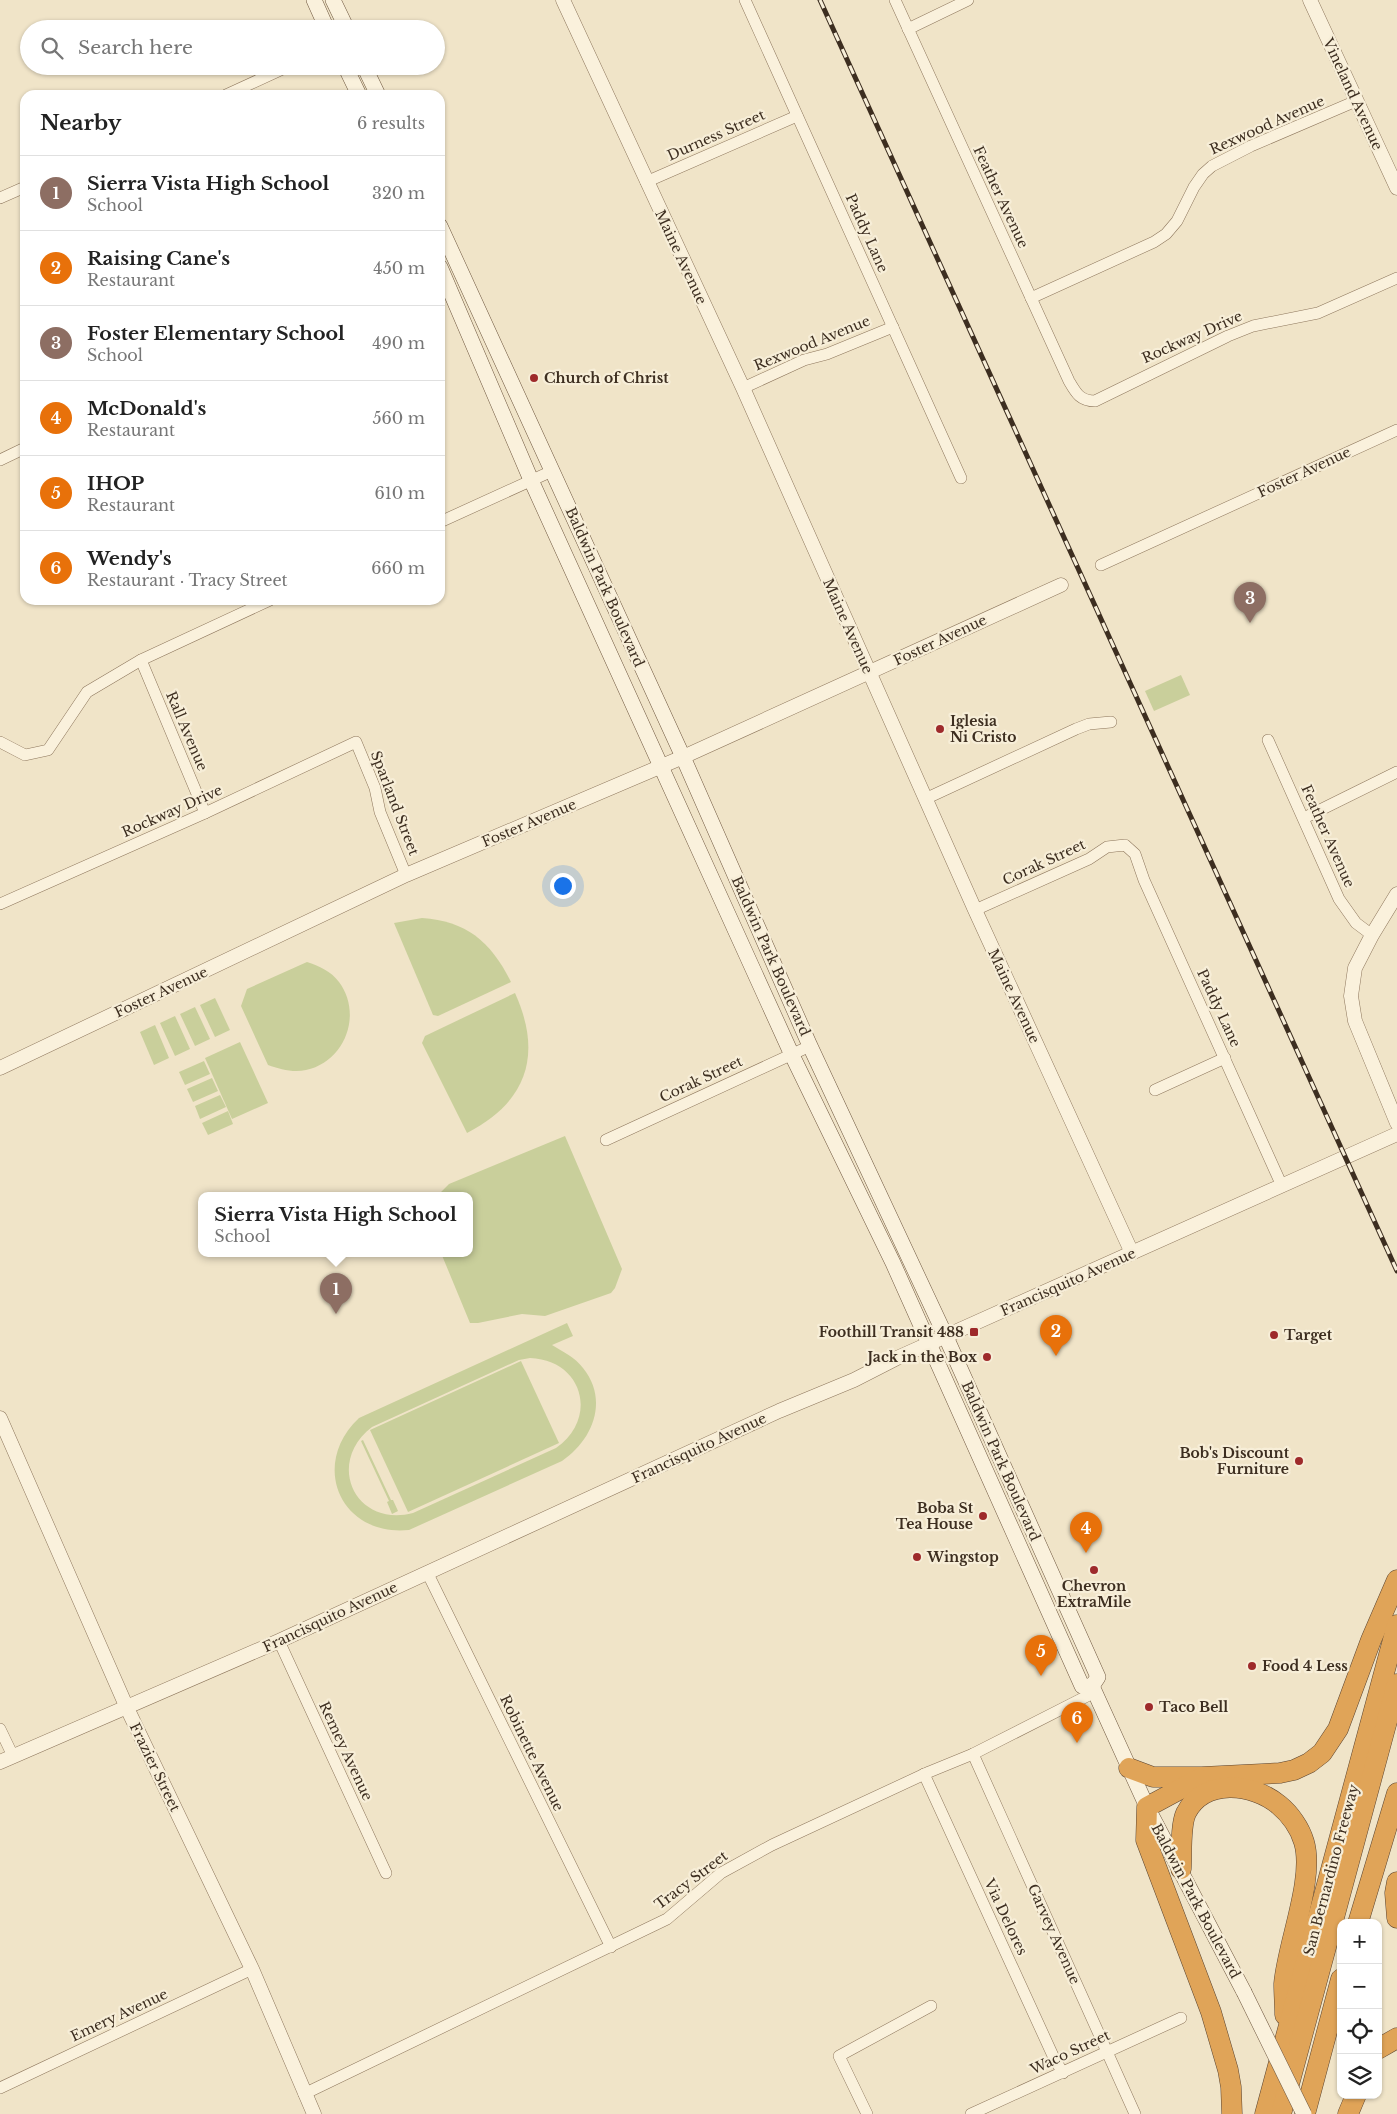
<!DOCTYPE html>
<html lang="en">
<head>
<meta charset="utf-8">
<style>
	body { margin:0; font-family:"Libre Baskerville",serif; background:#f2f2f2; color:#222 }
	.controls { position:absolute; right:15px; bottom:15px; display:grid; overflow:hidden; border-radius:10px; box-shadow:0 1px 4px #0004 }
	.controls button { width:45px; height:45px; display:grid; place-items:center; padding:0; border:0; border-bottom:1px solid #e0e0e0; background:#fff; color:#222; font:25px sans-serif }
	.you { position:absolute; left:562px; top:885px; width:18px; height:18px; margin:-12px; border:4px solid #fff; border-radius:50%; background:#1a73e8; box-shadow:0 0 0 8px #1a73e833 }
	.badge { display:grid; place-items:center; width:32px; height:32px; border-radius:50%; background:#9e2a2b; color:#fff; font-size:16px; font-weight:700 }
	.pin { position:absolute; translate:-50% -41px; filter:drop-shadow(0 1px 2px #0008) }
	.pin::after { content:''; position:absolute; top:26px; width:18px; height:15px; background:inherit; clip-path:polygon(0 0,100% 0,50% 100%) }
	.popup { position:absolute; left:198px; top:1192px; width:275px; height:65px; box-sizing:border-box; display:grid; place-content:center; border-radius:10px; background:#fff; filter:drop-shadow(0 1px 4px #0005); font-size:16px; white-space:nowrap; color:#767676 }
	.popup b { font-size:19px; color:#222 }
	.popup::after { content:''; position:absolute; left:50%; top:100%; margin-left:-10px; border:10px solid transparent; border-top-color:#fff }
	.list { margin:0; padding:0; list-style:none }
	h2 { display:flex; justify-content:space-between; align-items:center; height:65px; margin:0; padding:0 20px; font-size:21px }
	h2 small { font-size:16px; font-weight:400; color:#767676 }
	.list li { display:grid; grid-template-columns:32px 1fr auto; gap:15px; align-items:center; box-sizing:border-box; height:75px; padding:0 20px; border-top:1px solid #e0e0e0 }
	.list b { display:block; font-size:19px; white-space:nowrap }
	.list p { margin:0; font-size:16px; white-space:nowrap; color:#767676 }
	.list em { font-size:16px; font-style:normal; color:#767676 }
	.icon { flex:none; width:28px; height:28px; fill:none; stroke:currentColor; stroke-width:2; stroke-linecap:round; stroke-linejoin:round }
	.map { position:relative; flex:none; width:1397px; height:2114px; overflow:hidden }
	.search { position:absolute; background:#fff; box-shadow:0 1px 4px #0004; left:20px; top:20px; width:425px; height:55px; display:flex; align-items:center; gap:12px; box-sizing:border-box; padding:0 18px; border-radius:28px; color:#767676; font-size:19px }
	.panel { position:absolute; background:#fff; box-shadow:0 1px 4px #0004; left:20px; top:90px; width:425px; height:515px; border-radius:15px }
	.map>svg:first-child { display:block }
	.green { fill:#c9cf9b; fill-rule:evenodd }
	.lines { fill:none; stroke-linecap:round; stroke-linejoin:round }
	.minor-casing { stroke:#8d765c; stroke-width:12 }
	.tertiary-casing { stroke:#8d765c; stroke-width:15 }
	.secondary-casing { stroke:#6f573f; stroke-width:16 }
	.motorway-casing { stroke:#5b4430; stroke-width:21 }
	.minor { stroke:#faf1dc; stroke-width:11 }
	.tertiary { stroke:#faf1dc; stroke-width:14 }
	.secondary { stroke:#faf1dc; stroke-width:15 }
	.motorway { stroke:#e0a458; stroke-width:20 }
	.rail-casing { stroke:#3d2e20; stroke-width:5 }
	.rail { stroke:#f7eed8; stroke-width:3; stroke-dasharray:9; stroke-linecap:butt }
	.secondary-bridge-casing { stroke:#6f573f; stroke-width:16; stroke-linecap:butt }
	.secondary-bridge { stroke:#faf1dc; stroke-width:15 }
	.poi-dot { fill:#9e2a2b; stroke:#f7eed8; stroke-width:2 }
	.labels { text-anchor:middle; stroke-width:4.5; stroke-linejoin:round; paint-order:stroke }
	.street-label { font-size:14px; fill:#3d2e20; stroke:#f7eed8 }
	.poi-label { font-size:14px; font-weight:bold; fill:#3d2e20; stroke:#f7eed8; text-anchor:start }
</style>
</head>
<body>
<div class="map">
<svg width="1397" height="2114" viewBox="0 0 1397 2114">
	<rect width="100%" height="100%" fill="#f0e4c8"/>
	<!-- green -->
	<g class="green">
		<path d="M1181 675 1190 695 1154 711 1145 691Z"/>
		<path d="M422 918C467 921 491 942 511 982L438 1016 433 1015 394 923Z"/>
		<path d="M307 962C319 966 331 971 339 982 363 1014 345 1062 306 1070 293 1073 280 1069 268 1065L241 1006 247 989Z"/>
		<path d="M515 993C543 1055 527 1102 467 1133L422 1043 425 1036Z"/>
		<path d="M215 998 230 1030 215 1037 200 1005Z"/>
		<path d="M195 1007 210 1039 195 1046 180 1014Z"/>
		<path d="M175 1016 190 1049 175 1056 160 1023Z"/>
		<path d="M155 1025 169 1058 154 1065 140 1032Z"/>
		<path d="M240 1042 268 1103 232 1119 205 1058Z"/>
		<path d="M204 1061 210 1074 185 1085 179 1072Z"/>
		<path d="M212 1078 218 1091 193 1102 187 1089Z"/>
		<path d="M220 1095 226 1107 200 1119 195 1106Z"/>
		<path d="M228 1111 233 1124 208 1135 202 1123Z"/>
		<path d="M565 1136 622 1269 615 1288 611 1293 545 1316 522 1314 478 1323H470L441 1253H470V1195H438L449 1184Z"/>
		<path d="M567 1323 573 1336 552 1345C563 1352 575 1357 583 1368 609 1400 593 1440 562 1461L409 1530C341 1537 309 1465 359 1418ZM530 1358C583 1360 599 1418 556 1448L413 1513C355 1528 325 1463 372 1427L519 1360Z"/>
		<path d="M521 1361 559 1443 408 1512 370 1430Z"/>
		<path d="M363 1440 391 1500H393L398 1511 392 1514 387 1502 389 1501 361 1441Z"/>
	</g>
	<g class="lines">
		<!-- minor casing -->
		<g class="minor-casing">
			<g id="minor">
				<path d="M745 0 961 478"/>
				<path d="M895 0 1069 381C1076 393 1080 401 1095 401L1228 336 1253 326 1318 313 1397 278"/>
				<path d="M908 29 968 0"/>
				<path d="M226 95 289 66"/>
				<path d="M646 182 797 116"/>
				<path d="M0 198 25 187"/>
				<path d="M1031 298 1154 242 1166 234 1177 221 1194 187 1203 174 1212 166 1251 146 1356 101"/>
				<path d="M743 388 804 360 827 354 893 327"/>
				<path d="M0 460 25 448"/>
				<path d="M440 522 552 471"/>
				<path d="M1101 565 1397 430"/>
				<path d="M141 660 205 813"/>
				<path d="M1268 740 1339 899 1356 923 1372 935"/>
				<path d="M0 742 25 755 48 750 87 692 141 660 270 600"/>
				<path d="M925 799 1076 729 1089 724 1111 722"/>
				<path d="M1304 818 1397 772"/>
				<path d="M0 904 205 813 356 742 375 788 380 812 406 875"/>
				<path d="M975 910 1089 859 1107 847 1125 845 1135 854 1144 880 1282 1186"/>
				<path d="M1155 1090 1225 1058"/>
				<path d="M606 1140 810 1046"/>
				<path d="M427 1572 611 1947"/>
				<path d="M279 1641 386 1873"/>
				<path d="M0 1729 13 1756"/>
				<path d="M973 1754 1135 2114"/>
				<path d="M924 1774 1054 2058 1063 2073"/>
				<path d="M0 2088 252 1969"/>
				<path d="M304 2094 667 1919 721 1873 772 1845 929 1772 973 1754 1095 1692"/>
				<path d="M867 2114 839 2056 931 2006"/>
				<path d="M971 2114 1181 2018"/>
			</g>
		</g>
		<!-- tertiary casing -->
		<g class="tertiary-casing">
			<g id="tertiary">
				<path d="M563 0 743 388 975 910 1132 1253"/>
				<path d="M1310 0 1397 188"/>
				<path d="M1397 894 1372 935 1355 968 1351 996 1355 1021 1397 1123"/>
				<path d="M0 1068 406 875 683 757 1061 585"/>
				<path d="M0 1418 127 1708 252 1969 314 2114"/>
				<path d="M0 1762 279 1641 779 1411 854 1380 897 1358 1397 1134"/>
			</g>
		</g>
		<!-- secondary casing -->
		<g class="secondary-casing">
			<g id="secondary">
				<path d="M314 0 327 29"/>
				<path d="M333 0 347 29"/>
				<path d="M345 66 359 95"/>
				<path d="M364 66 378 95"/>
				<path d="M440 226 683 757 810 1046 946 1337 1098 1677 1092 1686"/>
				<path d="M440 267 531 480 791 1053 893 1263 1082 1686H1092"/>
				<path d="M1092 1686 1147 1807 1244 1992"/>
			</g>
		</g>
		<!-- motorway casing -->
		<g class="motorway-casing">
			<g id="motorway">
				<path d="M1129 1768 1153 1777H1202L1280 1773 1294 1770 1309 1763 1322 1753 1338 1729 1371 1640 1397 1580"/>
				<path d="M1199 1779 1147 1807 1146 1840 1211 2012 1228 2070 1231 2087 1232 2114"/>
				<path d="M1181 1869C1182 1854 1180 1826 1186 1813 1204 1778 1253 1783 1279 1805 1290 1814 1300 1828 1304 1842 1315 1879 1287 1945 1284 1984 1284 1994 1285 2005 1285 2015"/>
				<path d="M1397 1882 1395 1893 1397 1918"/>
				<path d="M1358 1923 1397 1793"/>
				<path d="M1378 2049 1397 2038"/>
				<path d="M1265 2114 1397 1625"/>
				<path d="M1281 2114 1397 1684"/>
				<path d="M1305 2114 1341 1979"/>
				<path d="M1348 2114 1356 2095"/>
			</g>
		</g>
		<!-- minor -->
		<use href="#minor" class="minor"/>
		<!-- tertiary -->
		<use href="#tertiary" class="tertiary"/>
		<!-- secondary -->
		<use href="#secondary" class="secondary"/>
		<!-- motorway -->
		<use href="#motorway" class="motorway"/>
		<!-- rail casing -->
		<g class="rail-casing">
			<path id="rail" d="M820 0 1397 1271"/>
		</g>
		<!-- rail -->
		<use href="#rail" class="rail"/>
		<!-- secondary-bridge casing -->
		<g class="secondary-bridge-casing">
			<path id="secondary-bridge" d="M1244 1992 1304 2114"/>
		</g>
		<!-- secondary-bridge -->
		<use href="#secondary-bridge" class="secondary-bridge"/>
	</g>
	<!-- markers -->
	<g class="poi-dot">
		<circle cx="534" cy="378" r="5"/>
		<circle cx="940" cy="729" r="5"/>
		<rect x="969" y="1327" width="10" height="10" rx="2.5"/>
		<circle cx="1274" cy="1335" r="5"/>
		<circle cx="987" cy="1357" r="5"/>
		<circle cx="1299" cy="1461" r="5"/>
		<circle cx="983" cy="1516" r="5"/>
		<circle cx="917" cy="1557" r="5"/>
		<circle cx="1094" cy="1570" r="5"/>
		<circle cx="1252" cy="1666" r="5"/>
		<circle cx="1149" cy="1707" r="5"/>
	</g>
	<g class="labels">
		<!-- street labels -->
		<g class="street-label">
			<text transform="translate(1353 94) rotate(65)" y="5">Vineland Avenue</text>
			<text transform="translate(1267 125) rotate(-24)" y="5">Rexwood Avenue</text>
			<text transform="translate(716 135) rotate(-24)" y="5">Durness Street</text>
			<text transform="translate(1001 197) rotate(65)" y="5">Feather Avenue</text>
			<text transform="translate(867 233) rotate(66)" y="5">Paddy Lane</text>
			<text transform="translate(681 257) rotate(65)" y="5">Maine Avenue</text>
			<text transform="translate(1192 337) rotate(-24)" y="5">Rockway Drive</text>
			<text transform="translate(812 343) rotate(-22)" y="5">Rexwood Avenue</text>
			<text transform="translate(1304 472) rotate(-25)" y="5">Foster Avenue</text>
			<text transform="translate(605 587) rotate(66)" y="5">Baldwin Park Boulevard</text>
			<text transform="translate(848 626) rotate(66)" y="5">Maine Avenue</text>
			<text transform="translate(940 640) rotate(-25)" y="5">Foster Avenue</text>
			<text transform="translate(187 731) rotate(67)" y="5">Rall Avenue</text>
			<text transform="translate(395 803) rotate(69)" y="5">Sparland Street</text>
			<text transform="translate(172 811) rotate(-24)" y="5">Rockway Drive</text>
			<text transform="translate(529 823) rotate(-23)" y="5">Foster Avenue</text>
			<text transform="translate(1328 836) rotate(66)" y="5">Feather Avenue</text>
			<text transform="translate(1044 862) rotate(-25)" y="5">Corak Street</text>
			<text transform="translate(771 956) rotate(66)" y="5">Baldwin Park Boulevard</text>
			<text transform="translate(161 992) rotate(-25)" y="5">Foster Avenue</text>
			<text transform="translate(1014 996) rotate(65)" y="5">Maine Avenue</text>
			<text transform="translate(1219 1008) rotate(65)" y="5">Paddy Lane</text>
			<text transform="translate(701 1079) rotate(-25)" y="5">Corak Street</text>
			<text transform="translate(1068 1282) rotate(-24)" y="5">Francisquito Avenue</text>
			<text transform="translate(699 1448) rotate(-25)" y="5">Francisquito Avenue</text>
			<text transform="translate(1001 1461) rotate(66)" y="5">Baldwin Park Boulevard</text>
			<text transform="translate(330 1617) rotate(-25)" y="5">Francisquito Avenue</text>
			<text transform="translate(346 1751) rotate(65)" y="5">Remey Avenue</text>
			<text transform="translate(532 1753) rotate(64)" y="5">Robinette Avenue</text>
			<text transform="translate(155 1767) rotate(64)" y="5">Frazier Street</text>
			<text transform="translate(1331 1870) rotate(-75)" y="5">San Bernardino Freeway</text>
			<text transform="translate(691 1880) rotate(-37)" y="5">Tracy Street</text>
			<text transform="translate(1196 1901) rotate(62)" y="5">Baldwin Park Boulevard</text>
			<text transform="translate(1006 1917) rotate(65)" y="5">Via Delores</text>
			<text transform="translate(1054 1934) rotate(66)" y="5">Garvey Avenue</text>
			<text transform="translate(119 2015) rotate(-25)" y="5">Emery Avenue</text>
			<text transform="translate(1070 2052) rotate(-25)" y="5">Waco Street</text>
		</g>
		<!-- poi labels -->
		<g class="poi-label">
			<text x="544" y="383">Church of Christ</text>
			<text x="950" y="726">Iglesia<tspan x="950" dy="16">Ni Cristo</tspan></text>
			<text x="964" y="1337" text-anchor="end">Foothill Transit 488</text>
			<text x="1284" y="1340">Target</text>
			<text x="977" y="1362" text-anchor="end">Jack in the Box</text>
			<text x="1289" y="1458" text-anchor="end">Bob's Discount<tspan x="1289" dy="16">Furniture</tspan></text>
			<text x="973" y="1513" text-anchor="end">Boba St<tspan x="973" dy="16">Tea House</tspan></text>
			<text x="927" y="1562">Wingstop</text>
			<text x="1094" y="1591" text-anchor="middle">Chevron<tspan x="1094" dy="16">ExtraMile</tspan></text>
			<text x="1262" y="1671">Food 4 Less</text>
			<text x="1159" y="1712">Taco Bell</text>
		</g>
	</g>
</svg>
<div class="controls">
<button>+</button>
<button>−</button>
<button><svg class="icon" aria-label="locate" viewBox="0 0 24 24"><circle cx="12" cy="12" r="6"/><path d="M12 2v4M12 18v4M2 12h4M18 12h4"/></svg></button>
<button><svg class="icon" aria-label="layers" viewBox="0 0 24 24"><path d="M12 4l9 5-9 5-9-5zM3 14l9 5 9-5"/></svg></button>
</div>
<div class="you"></div>
<div class="pin badge" style="left:336px;top:1314px;background:#8d6e63">1</div>
<div class="popup"><b>Sierra Vista High School</b>School</div>
<div class="pin badge" style="left:1056px;top:1356px;background:#e8710a">2</div>
<div class="pin badge" style="left:1250px;top:623px;background:#8d6e63">3</div>
<div class="pin badge" style="left:1086px;top:1553px;background:#e8710a">4</div>
<div class="pin badge" style="left:1041px;top:1676px;background:#e8710a">5</div>
<div class="pin badge" style="left:1077px;top:1743px;background:#e8710a">6</div>
<div class="search"><svg class="icon" aria-label="search" viewBox="0 0 24 24"><circle cx="10" cy="10" r="6"/><path d="M15 15l6 6"/></svg>Search here</div>
<section class="panel">
<h2>Nearby<small>6 results</small></h2>
<ul class="list">
<li><span class="badge" style="background:#8d6e63">1</span><div><b>Sierra Vista High School</b><p>School</p></div><em>320 m</em></li>
<li><span class="badge" style="background:#e8710a">2</span><div><b>Raising Cane's</b><p>Restaurant</p></div><em>450 m</em></li>
<li><span class="badge" style="background:#8d6e63">3</span><div><b>Foster Elementary School</b><p>School</p></div><em>490 m</em></li>
<li><span class="badge" style="background:#e8710a">4</span><div><b>McDonald's</b><p>Restaurant</p></div><em>560 m</em></li>
<li><span class="badge" style="background:#e8710a">5</span><div><b>IHOP</b><p>Restaurant</p></div><em>610 m</em></li>
<li><span class="badge" style="background:#e8710a">6</span><div><b>Wendy's</b><p>Restaurant · Tracy Street</p></div><em>660 m</em></li>
</ul>
</section>
</div>
</body>
</html>
